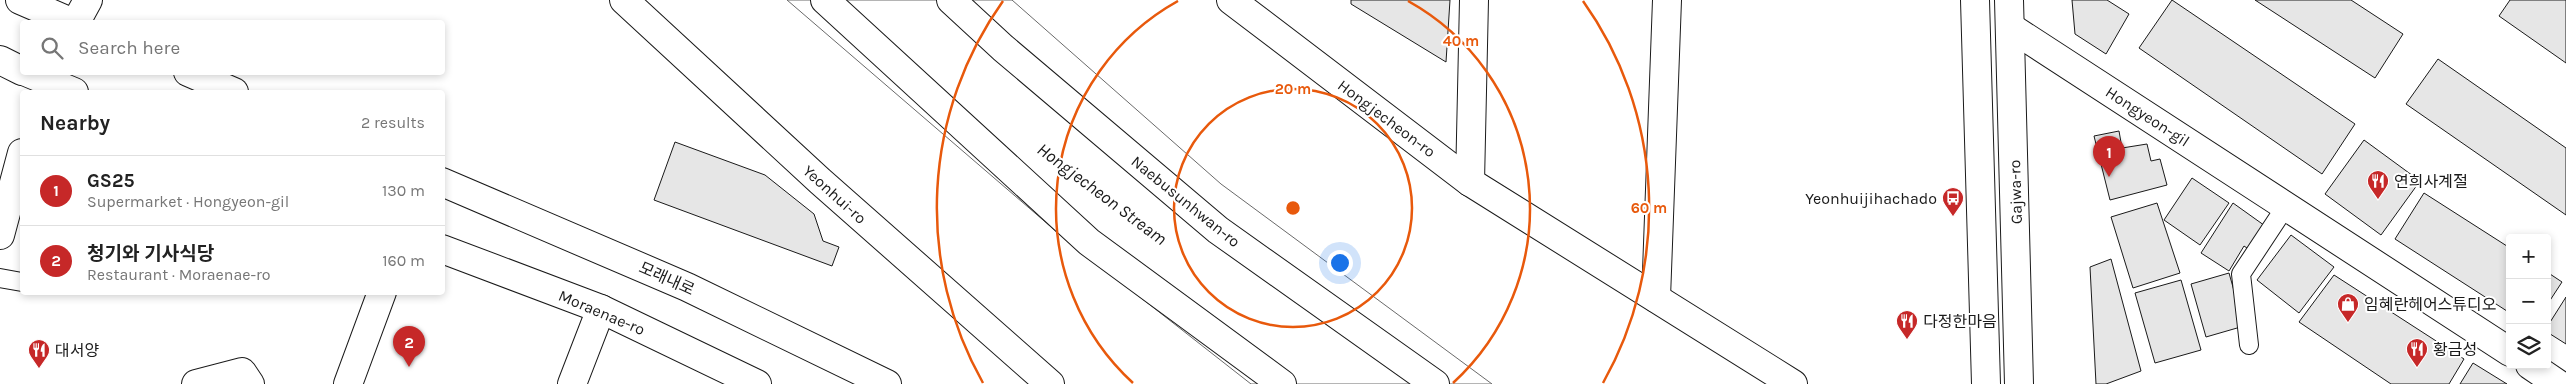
<!DOCTYPE html>
<html lang="en">
<head>
<meta charset="utf-8">
<style>
	body { margin:0; font-family:Karla,"Noto Sans KR",sans-serif; background:#f6f6f6; color:#222 }
	.controls { position:absolute; right:15px; bottom:15px; display:grid; overflow:hidden; border-radius:5px; box-shadow:0 2px 8px #0003 }
	.controls button { width:45px; height:45px; display:grid; place-items:center; padding:0; border:0; border-bottom:1px solid #e0e0e0; background:#fff; color:#222; font:25px sans-serif }
	.you { position:absolute; left:1339px; top:262px; width:18px; height:18px; margin:-12px; border:4px solid #fff; border-radius:50%; background:#1a73e8; box-shadow:0 0 0 8px #1a73e833 }
	.badge { display:grid; place-items:center; width:32px; height:32px; border-radius:50%; background:#c62828; color:#fff; font-size:16px; font-weight:700 }
	.pin { position:absolute; translate:-50% -41px; filter:drop-shadow(0 1px 2px #0008) }
	.pin::after { content:''; position:absolute; top:26px; width:18px; height:15px; background:inherit; clip-path:polygon(0 0,100% 0,50% 100%) }
	.list { margin:0; padding:0; list-style:none }
	h2 { display:flex; justify-content:space-between; align-items:center; height:65px; margin:0; padding:0 20px; font-size:21px }
	h2 small { font-size:16px; font-weight:400; color:#767676 }
	.list li { display:grid; grid-template-columns:32px 1fr auto; gap:15px; align-items:center; box-sizing:border-box; height:70px; padding:0 20px; border-top:1px solid #e0e0e0 }
	.list b { display:block; font-size:19px; white-space:nowrap }
	.list p { margin:0; font-size:16px; white-space:nowrap; color:#767676 }
	.list em { font-size:16px; font-style:normal; color:#767676 }
	.icon { flex:none; width:28px; height:28px; fill:none; stroke:currentColor; stroke-width:2; stroke-linecap:round; stroke-linejoin:round }
	.map { position:relative; flex:none; width:2566px; height:384px; overflow:hidden }
	.search { position:absolute; background:#fff; box-shadow:0 2px 8px #0003; left:20px; top:20px; width:425px; height:55px; display:flex; align-items:center; gap:12px; box-sizing:border-box; padding:0 18px; border-radius:5px; color:#767676; font-size:19px }
	.panel { position:absolute; background:#fff; box-shadow:0 2px 8px #0003; left:20px; top:90px; width:425px; height:205px; border-radius:5px }
	.map>svg:first-child { display:block }
	.pier { fill:#fff; stroke:#6a6a6a }
	.building { fill:#e6e6e6; stroke:#1a1a1a }
	.lines { fill:none; stroke-linecap:round; stroke-linejoin:round }
	.service-casing { stroke:#1a1a1a; stroke-width:20 }
	.minor-casing { stroke:#1a1a1a; stroke-width:30 }
	.secondary-casing { stroke:#1a1a1a; stroke-width:30 }
	.trunk-casing { stroke:#1a1a1a; stroke-width:30 }
	.service { stroke:#fff; stroke-width:18 }
	.minor { stroke:#fff; stroke-width:28 }
	.secondary { stroke:#fff; stroke-width:28 }
	.trunk { stroke:#fff; stroke-width:28 }
	.ring { fill:none; stroke:#e8590c; stroke-width:2.5 }
	.labels { text-anchor:middle; stroke-width:4; stroke-linejoin:round; paint-order:stroke }
	.street-label { font-size:16px; fill:#1a1a1a; stroke:#fff }
	.poi-label { font-size:16px; fill:#1a1a1a; stroke:#fff; text-anchor:start }
	.water-label { font-size:18px; font-style:italic; fill:#1a1a1a; stroke:#fff }
	.centre { fill:#e8590c; stroke:#fff; stroke-width:2.5 }
	.ring-label { font-size:15px; text-anchor:middle; font-weight:bold; fill:#e8590c; stroke:#fff; stroke-width:4; stroke-linejoin:round; paint-order:stroke }
</style>
</head>
<body>
<div class="map">
<svg width="2566" height="384" viewBox="0 0 2566 384">
	<rect width="100%" height="100%" fill="#fff"/>
	<!-- pier -->
	<path class="pier" d="M787 0H1012L1221 184 1492 384H1251L1057 232Z"/>
	<!-- building -->
	<g class="building">
		<path d="M1351 0H1450L1446 62 1351 4Z"/>
		<path d="M2072 0H2107L2129 14 2106 54 2075 34Z"/>
		<path d="M2172 0 2355 124 2322 174 2139 48Z"/>
		<path d="M2255 0H2351L2403 34 2375 78Z"/>
		<path d="M2510 0H2566V63L2499 16Z"/>
		<path d="M2438 59 2566 148V215L2406 104Z"/>
		<path d="M2119 131 2122 148 2147 144 2151 161 2160 159 2167 185 2110 200 2094 136Z"/>
		<path d="M2364 140 2420 181 2381 235 2325 194Z"/>
		<path d="M675 142 765 175 814 214 823 241 839 247 832 266 654 200Z"/>
		<path d="M2192 178 2229 203 2200 245 2164 220Z"/>
		<path d="M2424 193 2510 248V313L2395 239Z"/>
		<path d="M2157 203 2180 273 2133 288 2111 217Z"/>
		<path d="M2233 203 2268 228 2253 252 2244 246 2229 271 2201 253Z"/>
		<path d="M2291 235 2334 267 2299 313 2257 280Z"/>
		<path d="M2111 259 2141 371 2106 384H2096L2090 267Z"/>
		<path d="M2547 272 2562 282 2547 305Z"/>
		<path d="M2229 273 2244 326 2206 337 2191 284Z"/>
		<path d="M2334 275 2464 359 2449 384H2391L2299 322Z"/>
		<path d="M2181 280 2201 350 2155 363 2135 293Z"/>
		<path d="M2566 297V344L2547 332V327Z"/>
		<path d="M2473 363 2507 384H2460Z"/>
	</g>
	<g class="lines">
		<!-- service casing -->
		<g class="service-casing">
			<g id="service">
				<path d="M0 278 22 282"/>
				<path d="M2249 345 2241 274 2286 206"/>
			</g>
		</g>
		<!-- minor casing -->
		<g class="minor-casing">
			<g id="minor">
				<path d="M1231 0 1470 182 1793 384"/>
				<path d="M76 22 88 0"/>
				<path d="M2010 27 2510 352"/>
				<path d="M1470 182 1474 0"/>
				<path d="M0 235 22 153"/>
				<path d="M1656 298 1667 0"/>
				<path d="M2530 365 2558 384"/>
				<path d="M196 384 242 372 250 384"/>
				<path d="M348 384 382 292"/>
				<path d="M572 384 601 309"/>
			</g>
		</g>
		<!-- secondary casing -->
		<g class="secondary-casing">
			<g id="secondary">
				<path d="M20 0 71 22"/>
				<path d="M624 0 820 181 1050 384"/>
				<path d="M1975 0 1986 384"/>
				<path d="M2009 0 2019 384"/>
				<path d="M0 60 22 71"/>
				<path d="M26 72 74 92"/>
				<path d="M188 72 234 92"/>
				<path d="M442 182 687 287 887 384"/>
				<path d="M442 249 601 309 757 384"/>
			</g>
		</g>
		<!-- trunk casing -->
		<g class="trunk-casing">
			<g id="trunk">
				<path d="M825 0 1089 242 1282 384"/>
				<path d="M951 0 1003 48 1218 230 1435 384"/>
			</g>
		</g>
		<!-- service -->
		<use href="#service" class="service"/>
		<!-- minor -->
		<use href="#minor" class="minor"/>
		<!-- secondary -->
		<use href="#secondary" class="secondary"/>
		<!-- trunk -->
		<use href="#trunk" class="trunk"/>
	</g>
	<!-- distance rings -->
	<g class="ring">
		<circle cx="1293" cy="208" r="119"/>
		<path d="M1133 383A237 237 0 0 1 1178 1M1408 1A237 237 0 0 1 1453 383"/>
		<path d="M983 383A356 356 0 0 1 1003 1M1583 1A356 356 0 0 1 1603 383"/>
	</g>
	<!-- icons -->
	<defs>
		<g id="restaurant-pin" transform="scale(1.125)"><path d="M0 17L-7.5 6A9.5 9.5 0 1 1 7.5 6Z" fill="#c62828" stroke="#fff"/><path d="M-5-6h1v4h1v-4h1v4h1v-4h1v5L-1.5 .5V6h-2V.5L-5-1ZM5-6V6H3V1.5H1.5Q1.5-4 5-6Z" fill="#fff"/></g>
		<g id="bus-pin" transform="scale(1.125)"><path d="M0 17L-7.5 6A9.5 9.5 0 1 1 7.5 6Z" fill="#c62828" stroke="#fff"/><path d="M-5-6H5V4H4V6H2V4H-2V6H-4V4H-5ZM-3.5-4V0h7V-4ZM-3.5 1.2v1.5H-2V1.2ZM2 1.2v1.5H3.5V1.2Z" fill="#fff"/></g>
		<g id="shop-pin" transform="scale(1.125)"><path d="M0 17L-7.5 6A9.5 9.5 0 1 1 7.5 6Z" fill="#c62828" stroke="#fff"/><path d="M-5-2.5h2.3a2.7 3.5 0 0 1 5.4 0H5L5.5 6h-11ZM-1.5-2.5h3a1.5 2.3 0 0 0-3 0Z" fill="#fff"/></g>
	</defs>
	<g fill-rule="evenodd">
		<use href="#restaurant-pin" x="2378" y="181"/>
		<use href="#bus-pin" x="1953" y="198"/>
		<use href="#shop-pin" x="2348" y="304"/>
		<use href="#restaurant-pin" x="1907" y="321"/>
		<use href="#restaurant-pin" x="2417" y="349"/>
		<use href="#restaurant-pin" x="39" y="350"/>
	</g>
	<g class="labels">
		<!-- street labels -->
		<g class="street-label">
			<text transform="translate(2148 116) rotate(33)" y="6">Hongyeon-gil</text>
			<text transform="translate(1387 118) rotate(37)" y="6">Hongjecheon-ro</text>
			<text transform="translate(2015 192) rotate(-92)" y="6">Gajwa-ro</text>
			<text transform="translate(835 194) rotate(42)" y="6">Yeonhui-ro</text>
			<text transform="translate(1186 201) rotate(39)" y="6">Naebusunhwan-ro</text>
			<text transform="translate(667 278) rotate(24)" y="6">모래내로</text>
			<text transform="translate(602 312) rotate(23)" y="6">Moraenae-ro</text>
		</g>
		<!-- poi labels -->
		<g class="poi-label">
			<text x="2394" y="187">연희사계절</text>
			<text x="1937" y="204" text-anchor="end">Yeonhuijihachado</text>
			<text x="2364" y="310">임혜란헤어스튜디오</text>
			<text x="1923" y="327">다정한마음</text>
			<text x="2433" y="355">황금성</text>
			<text x="55" y="356">대서양</text>
		</g>
		<!-- water labels -->
		<g class="water-label">
			<text transform="translate(1102 194) rotate(37)" y="6">Hongjecheon Stream</text>
		</g>
	</g>
	<circle cx="1293" cy="208" r="8" class="centre"/>
	<g class="ring-label">
		<text x="1461" y="46">40 m</text>
		<text x="1293" y="94">20 m</text>
		<text x="1649" y="213">60 m</text>
	</g>
</svg>
<div class="controls">
<button>+</button>
<button>−</button>
<button><svg class="icon" aria-label="layers" viewBox="0 0 24 24"><path d="M12 4l9 5-9 5-9-5zM3 14l9 5 9-5"/></svg></button>
</div>
<div class="you"></div>
<div class="pin badge" style="left:2109px;top:177px">1</div>
<div class="pin badge" style="left:409px;top:367px">2</div>
<div class="search"><svg class="icon" aria-label="search" viewBox="0 0 24 24"><circle cx="10" cy="10" r="6"/><path d="M15 15l6 6"/></svg>Search here</div>
<section class="panel">
<h2>Nearby<small>2 results</small></h2>
<ul class="list">
<li><span class="badge">1</span><div><b>GS25</b><p>Supermarket · Hongyeon-gil</p></div><em>130 m</em></li>
<li><span class="badge">2</span><div><b>청기와 기사식당</b><p>Restaurant · Moraenae-ro</p></div><em>160 m</em></li>
</ul>
</section>
</div>
</body>
</html>
